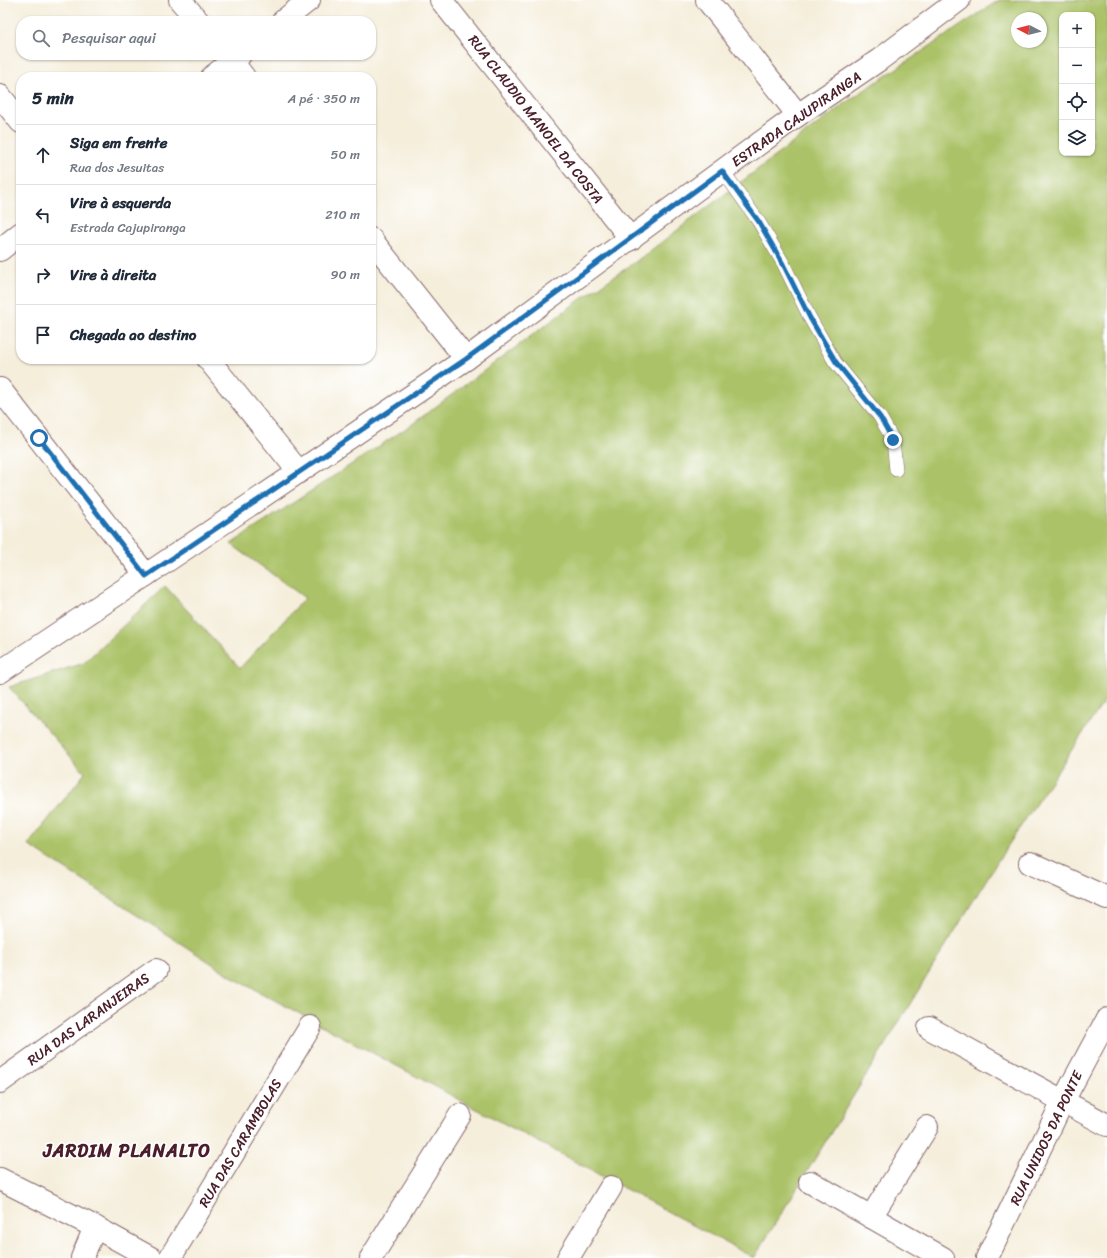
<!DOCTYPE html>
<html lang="pt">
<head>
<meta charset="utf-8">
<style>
	body { margin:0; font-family:Sriracha,sans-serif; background:#f6f6f7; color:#1f2937 }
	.controls { position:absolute; right:12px; top:12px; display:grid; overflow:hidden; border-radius:8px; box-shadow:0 1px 3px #0004 }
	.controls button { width:36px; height:36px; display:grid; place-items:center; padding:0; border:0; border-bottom:1px solid #e0e1e3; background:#fff; color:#1f2937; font:20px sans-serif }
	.compass { position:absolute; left:1011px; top:12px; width:36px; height:36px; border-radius:50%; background:#fff; box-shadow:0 1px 3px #0004; rotate:277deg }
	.stop { position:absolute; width:12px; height:12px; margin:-9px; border:3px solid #1f6fb2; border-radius:50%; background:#fff }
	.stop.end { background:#1f6fb2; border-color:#fff; box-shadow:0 1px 4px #0008 }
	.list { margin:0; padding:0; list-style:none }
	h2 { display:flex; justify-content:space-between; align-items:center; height:52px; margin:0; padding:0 16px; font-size:17px }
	h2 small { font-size:13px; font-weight:400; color:#747a83 }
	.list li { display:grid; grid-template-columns:26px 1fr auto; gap:12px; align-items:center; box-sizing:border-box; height:60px; padding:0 16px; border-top:1px solid #e0e1e3 }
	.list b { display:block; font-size:15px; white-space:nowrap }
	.list p { margin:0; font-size:13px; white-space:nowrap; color:#747a83 }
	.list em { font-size:13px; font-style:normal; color:#747a83 }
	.icon { flex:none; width:22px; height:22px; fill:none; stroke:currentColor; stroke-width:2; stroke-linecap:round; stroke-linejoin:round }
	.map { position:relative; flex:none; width:1107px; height:1258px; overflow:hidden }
	.search { position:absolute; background:#fff; box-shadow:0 1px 3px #0004; left:16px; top:16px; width:360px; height:44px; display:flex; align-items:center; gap:10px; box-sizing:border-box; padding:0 14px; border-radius:16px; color:#747a83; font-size:15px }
	.panel { position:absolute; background:#fff; box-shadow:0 1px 3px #0004; left:16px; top:72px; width:360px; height:292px; border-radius:16px }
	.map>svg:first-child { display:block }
	.green { fill:#abc267; stroke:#7a7049; fill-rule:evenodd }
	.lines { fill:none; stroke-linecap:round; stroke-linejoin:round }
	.lane-casing { stroke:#866769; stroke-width:14 }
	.street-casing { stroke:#866769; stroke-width:24 }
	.secondary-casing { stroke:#866769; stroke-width:24 }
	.lane { stroke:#fff; stroke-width:13 }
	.street { stroke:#fff; stroke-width:22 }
	.secondary { stroke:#fff; stroke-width:22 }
	.route { stroke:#1f6fb2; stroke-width:5 }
	.labels { text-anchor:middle; stroke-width:3; stroke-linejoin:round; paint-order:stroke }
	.street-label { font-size:14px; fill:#4a1f2b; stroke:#fff }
	.district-label { font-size:18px; font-weight:bold; letter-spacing:1px; fill:#4a1f2b; stroke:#fff }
</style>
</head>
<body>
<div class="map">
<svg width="1107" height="1258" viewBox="0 0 1107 1258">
	<rect width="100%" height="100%" fill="#fff"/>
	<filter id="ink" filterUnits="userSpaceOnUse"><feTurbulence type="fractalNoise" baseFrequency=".025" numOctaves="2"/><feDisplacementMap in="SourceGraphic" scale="8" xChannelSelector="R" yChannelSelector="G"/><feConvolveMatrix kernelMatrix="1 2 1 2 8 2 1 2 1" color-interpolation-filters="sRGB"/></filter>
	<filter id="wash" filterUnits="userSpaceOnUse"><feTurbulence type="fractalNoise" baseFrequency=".012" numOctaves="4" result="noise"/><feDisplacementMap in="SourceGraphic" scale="16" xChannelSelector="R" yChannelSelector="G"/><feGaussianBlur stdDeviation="0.9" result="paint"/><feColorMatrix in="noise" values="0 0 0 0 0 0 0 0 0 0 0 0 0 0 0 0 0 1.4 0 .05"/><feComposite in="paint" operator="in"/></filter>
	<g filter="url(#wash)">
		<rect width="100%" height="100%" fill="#f5eedb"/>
		<!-- green -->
		<path class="green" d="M999 0H1107V697L999 859 754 1258 239 981 28 845 85 773 9 687 84 663 165 586 240 668 305 598 231 544 411 425 581 299 634 263 848 101ZM1062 15H1092V153H1062ZM1017 18H1041V42H1017Z"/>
	</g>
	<g filter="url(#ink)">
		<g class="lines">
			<!-- lane casing -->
			<g class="lane-casing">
				<path id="lane" d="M723 171 759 222 783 263 810 318 835 362 880 417 893 440 896 470"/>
			</g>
			<!-- street casing -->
			<g class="street-casing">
				<g id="street">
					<path d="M180 0 198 21"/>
					<path d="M707 0 798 115"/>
					<path d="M283 21 309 0"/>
					<path d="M227 55 244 77"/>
					<path d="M212 77 240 55"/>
					<path d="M0 96 21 122"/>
					<path d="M371 239 466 359"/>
					<path d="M0 250 21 233"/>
					<path d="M208 359 299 472"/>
					<path d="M0 389 146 575"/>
					<path d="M1030 863 1107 898"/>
					<path d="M929 1028 1107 1125"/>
					<path d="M0 1082 156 970"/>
					<path d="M810 1182 943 1258"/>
					<path d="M871 1217 927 1127"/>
					<path d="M82 1258 95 1227"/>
					<path d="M170 1258 310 1027"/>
					<path d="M371 1258 460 1115"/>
					<path d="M568 1258 611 1187"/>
					<path d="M987 1258 1063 1101 1107 1019"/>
				</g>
			</g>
			<!-- secondary casing -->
			<g class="secondary-casing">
				<g id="secondary">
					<path d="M441 0 631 239"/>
					<path d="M0 672 146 575 466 359 798 115 879 60 959 0"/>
					<path d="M0 1179 95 1227 151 1258"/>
				</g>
			</g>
			<!-- lane -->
			<use href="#lane" class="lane"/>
			<!-- street -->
			<use href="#street" class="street"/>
			<!-- secondary -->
			<use href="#secondary" class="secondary"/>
		</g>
	</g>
	<g class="lines" filter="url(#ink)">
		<!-- route -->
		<path class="route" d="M39 438 146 576 466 359 722 171 759 222 783 264 810 318 836 362 880 417 893 440"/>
	</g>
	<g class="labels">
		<!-- street labels -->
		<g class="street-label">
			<text transform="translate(536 119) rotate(52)" y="5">RUA CLAUDIO MANOEL DA COSTA</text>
			<text transform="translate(796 119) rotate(-35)" y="5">ESTRADA CAJUPIRANGA</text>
			<text transform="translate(88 1019) rotate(-36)" y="5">RUA DAS LARANJEIRAS</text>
			<text transform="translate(1046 1138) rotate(-64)" y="5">RUA UNIDOS DA PONTE</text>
			<text transform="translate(240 1143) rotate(-59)" y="5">RUA DAS CARAMBOLAS</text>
		</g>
		<!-- district labels -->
		<g class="district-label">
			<text x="127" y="1157">JARDIM PLANALTO</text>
		</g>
	</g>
</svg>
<div class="controls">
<button>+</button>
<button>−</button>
<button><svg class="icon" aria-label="locate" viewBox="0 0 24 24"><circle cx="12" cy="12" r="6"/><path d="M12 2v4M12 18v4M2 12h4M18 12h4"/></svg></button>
<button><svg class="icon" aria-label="layers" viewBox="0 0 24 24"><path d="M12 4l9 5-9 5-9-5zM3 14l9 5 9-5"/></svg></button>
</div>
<svg class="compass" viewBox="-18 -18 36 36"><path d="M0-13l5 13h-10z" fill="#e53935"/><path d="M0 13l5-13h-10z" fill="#747a83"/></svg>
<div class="stop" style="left:39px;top:438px"></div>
<div class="stop end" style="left:893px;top:440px"></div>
<div class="search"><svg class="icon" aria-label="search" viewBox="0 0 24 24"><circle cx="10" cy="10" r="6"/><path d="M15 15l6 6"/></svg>Pesquisar aqui</div>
<section class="panel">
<h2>5 min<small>A pé · 350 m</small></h2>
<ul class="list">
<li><svg class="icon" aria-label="ahead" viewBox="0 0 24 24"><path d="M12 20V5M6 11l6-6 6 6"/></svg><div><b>Siga em frente</b><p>Rua dos Jesuitas</p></div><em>50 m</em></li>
<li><svg class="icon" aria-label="left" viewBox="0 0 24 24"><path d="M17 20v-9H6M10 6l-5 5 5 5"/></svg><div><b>Vire à esquerda</b><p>Estrada Cajupiranga</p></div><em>210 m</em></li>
<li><svg class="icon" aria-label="right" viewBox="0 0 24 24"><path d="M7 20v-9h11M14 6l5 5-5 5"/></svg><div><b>Vire à direita</b></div><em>90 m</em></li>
<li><svg class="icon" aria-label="arrive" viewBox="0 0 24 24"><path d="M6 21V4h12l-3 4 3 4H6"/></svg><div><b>Chegada ao destino</b></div></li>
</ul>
</section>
</div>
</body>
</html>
